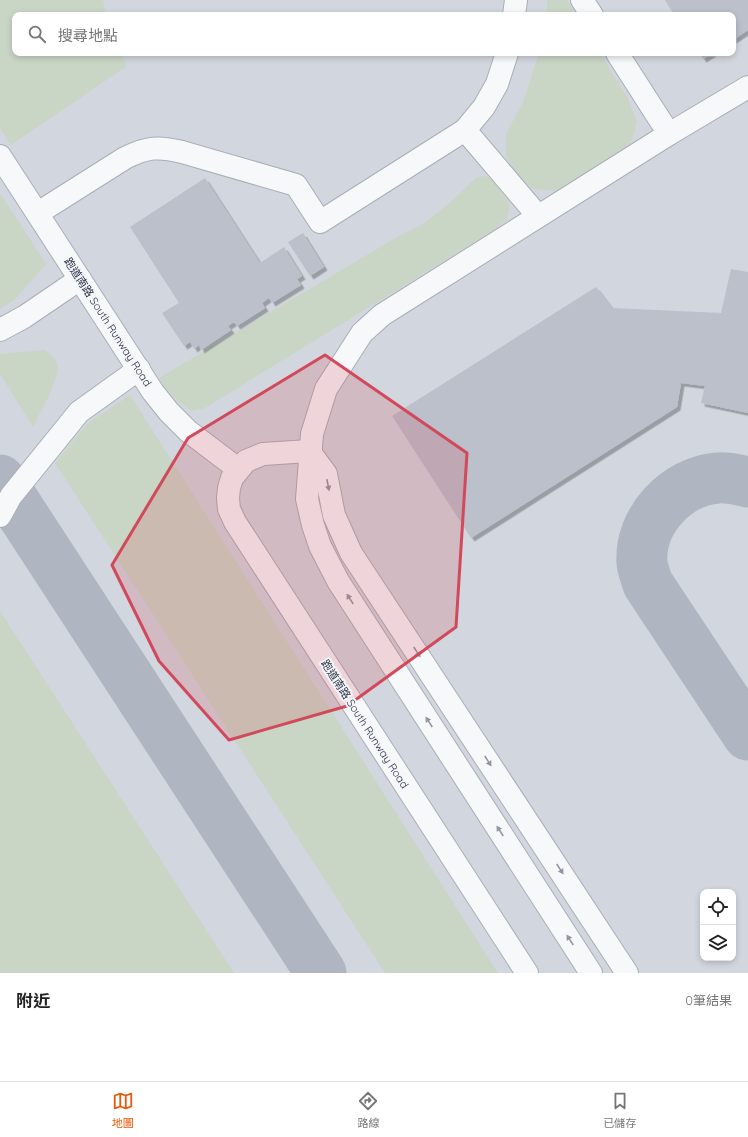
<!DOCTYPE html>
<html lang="zh-TW">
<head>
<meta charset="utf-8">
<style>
	body { margin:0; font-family:Quicksand,"Noto Sans TC",sans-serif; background:#f2f2f2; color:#222 }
	.controls { position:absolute; right:12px; bottom:12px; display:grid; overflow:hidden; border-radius:8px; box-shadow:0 2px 6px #0003 }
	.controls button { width:36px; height:36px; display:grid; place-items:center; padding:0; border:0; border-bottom:1px solid #e0e0e0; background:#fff; color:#222; font:20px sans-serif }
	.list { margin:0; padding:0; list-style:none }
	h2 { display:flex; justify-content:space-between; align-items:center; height:52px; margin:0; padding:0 16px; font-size:17px }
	h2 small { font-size:13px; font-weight:400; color:#767676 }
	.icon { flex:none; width:22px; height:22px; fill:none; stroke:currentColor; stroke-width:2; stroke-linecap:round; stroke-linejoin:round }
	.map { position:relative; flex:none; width:748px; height:973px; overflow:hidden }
	.search { position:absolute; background:#fff; box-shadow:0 2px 6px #0003; left:12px; right:12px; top:12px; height:44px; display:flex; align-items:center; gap:10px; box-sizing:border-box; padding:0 14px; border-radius:8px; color:#767676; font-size:15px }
	.sheet { height:108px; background:#fff }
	nav { display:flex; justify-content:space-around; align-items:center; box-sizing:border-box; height:56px; border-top:1px solid #e0e0e0; background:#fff; font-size:11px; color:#767676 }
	nav a { display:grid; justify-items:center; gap:2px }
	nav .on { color:#ea580c }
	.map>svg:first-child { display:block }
	.built { fill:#d2d6de; fill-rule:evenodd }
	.green { fill:#c9d6c5 }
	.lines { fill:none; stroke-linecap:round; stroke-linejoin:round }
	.taxiway { stroke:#b0b6c1; stroke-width:51 }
	.building { fill:#bbc0ca; filter:url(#shadow) }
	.minor-casing { stroke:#a9aeb7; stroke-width:24 }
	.minor { stroke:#f7f8fa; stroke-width:22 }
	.oneway { fill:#9196a0 }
	.marked { fill:#d1495b; fill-opacity:0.2; stroke:#d1495b; stroke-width:3; stroke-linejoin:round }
	.labels { text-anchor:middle; stroke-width:4; stroke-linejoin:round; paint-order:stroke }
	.street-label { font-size:11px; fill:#2b3445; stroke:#f4f6f9 }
</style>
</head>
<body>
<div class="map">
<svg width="748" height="973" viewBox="0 0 748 973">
	<defs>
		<filter id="shadow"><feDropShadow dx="3.5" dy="3.5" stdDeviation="0" flood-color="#0004"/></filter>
	</defs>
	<rect width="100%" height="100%" fill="#e4e7ec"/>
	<!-- built -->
	<path class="built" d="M0 0H748V973H0ZM15 15H733V53H15ZM703 892H733V958H703Z"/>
	<!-- green -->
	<g class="green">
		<path d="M0 0H103L106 15H15V53H120L127 66 11 145 0 128Z"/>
		<path d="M547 0H567L576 15H547Z"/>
		<path d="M539 53H600L627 97 637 121 632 141 619 156 558 191 534 189 516 175 506 157V134L523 102Z"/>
		<path d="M487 176 495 183 510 204 507 219 496 229 205 408 192 411C177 402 169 393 159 378L399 236 423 224 446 206 477 177Z"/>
		<path d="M0 193 46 264 15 299 0 309Z"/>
		<path d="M45 350C50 354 57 359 58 367 59 380 39 414 33 427L0 374V354Z"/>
		<path d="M130 395 498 973H385L55 463 87 424Z"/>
		<path d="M0 611 234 973H0Z"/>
	</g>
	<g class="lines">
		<!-- taxiway -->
		<g class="taxiway">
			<path d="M0 480 321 973"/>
			<path d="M748 482C738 480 728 477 718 478 676 481 639 521 642 563 643 570 646 578 648 584L748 735"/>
		</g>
	</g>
	<!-- building -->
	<g class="building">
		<path d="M665 0H748V30L733 40V15H674Z"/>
		<path d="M699 53H713L703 59Z"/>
		<path d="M205 178 260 263 284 247 302 276 297 279 301 285 272 303 269 298 262 303 265 308 237 326 234 322 228 326 231 330 201 350 199 345 194 349 190 342 184 346 162 313 179 303 130 227Z"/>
		<path d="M303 233 324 267 310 276 288 242Z"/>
		<path d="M731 269 748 272V413L701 403 705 386 681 383 677 407 471 538 392 416 596 287 612 308 721 313Z"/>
	</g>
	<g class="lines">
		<!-- minor casing -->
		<g class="minor-casing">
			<g id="minor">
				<path d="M582 0 592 15"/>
				<path d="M514 15 516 0"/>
				<path d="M617 53 669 134"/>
				<path d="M465 130 538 216"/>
				<path d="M0 156 153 392 169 412 188 431 238 469"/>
				<path d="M38 213 125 158C147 147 158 146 182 152L296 185 320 222 465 130 484 107 497 84 507 53"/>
				<path d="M0 330 24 317 80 279"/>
				<path d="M309 451 263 454 246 461 232 478 229 488 228 498 229 509 235 522 527 973"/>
				<path d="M309 451 326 474 334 515 351 553 627 973"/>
				<path d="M0 516 11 496 79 412 139 369"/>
				<path d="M591 973 338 581 320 546 313 525 307 499 312 434 326 389 362 333 382 315 669 134 748 87"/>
			</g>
		</g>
		<!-- minor -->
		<use href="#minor" class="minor"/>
	</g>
	<!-- one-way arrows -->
	<defs><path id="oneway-solid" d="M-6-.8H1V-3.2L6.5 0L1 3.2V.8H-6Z"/></defs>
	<g class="oneway">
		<use href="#oneway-solid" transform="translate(328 485) rotate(79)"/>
		<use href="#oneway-solid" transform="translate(350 599) rotate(-123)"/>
		<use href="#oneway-solid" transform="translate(417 652) rotate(57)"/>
		<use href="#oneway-solid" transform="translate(429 722) rotate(-123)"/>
		<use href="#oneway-solid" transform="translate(488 761) rotate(57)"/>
		<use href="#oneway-solid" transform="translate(500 831) rotate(-123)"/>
		<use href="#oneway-solid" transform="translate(560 869) rotate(57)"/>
		<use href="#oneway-solid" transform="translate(570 940) rotate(-123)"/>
	</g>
	<!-- marked area -->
	<path class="marked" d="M325 355 467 453 456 627 347 706 229 740 159 661 112 565 188 438Z"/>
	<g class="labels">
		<!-- street labels -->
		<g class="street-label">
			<text transform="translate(108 322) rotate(57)" y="4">跑道南路 South Runway Road</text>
			<text transform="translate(365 724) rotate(57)" y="4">跑道南路 South Runway Road</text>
		</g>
	</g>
</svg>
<div class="controls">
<button><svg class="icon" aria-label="locate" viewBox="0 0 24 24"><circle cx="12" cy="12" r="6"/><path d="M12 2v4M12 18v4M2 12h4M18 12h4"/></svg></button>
<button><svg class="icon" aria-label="layers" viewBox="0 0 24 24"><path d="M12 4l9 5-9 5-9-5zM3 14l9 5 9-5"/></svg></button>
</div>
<div class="search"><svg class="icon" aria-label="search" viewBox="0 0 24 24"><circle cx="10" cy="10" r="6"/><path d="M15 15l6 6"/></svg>搜尋地點</div>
</div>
<section class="sheet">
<h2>附近<small>0筆結果</small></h2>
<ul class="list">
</ul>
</section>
<nav>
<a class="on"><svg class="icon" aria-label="map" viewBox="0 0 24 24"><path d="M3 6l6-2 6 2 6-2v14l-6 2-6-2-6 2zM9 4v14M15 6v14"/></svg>地圖</a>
<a><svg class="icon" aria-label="directions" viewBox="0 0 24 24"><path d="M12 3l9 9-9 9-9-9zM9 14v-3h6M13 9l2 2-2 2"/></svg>路線</a>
<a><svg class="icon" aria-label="saved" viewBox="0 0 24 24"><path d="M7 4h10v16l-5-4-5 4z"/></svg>已儲存</a>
</nav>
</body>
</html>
